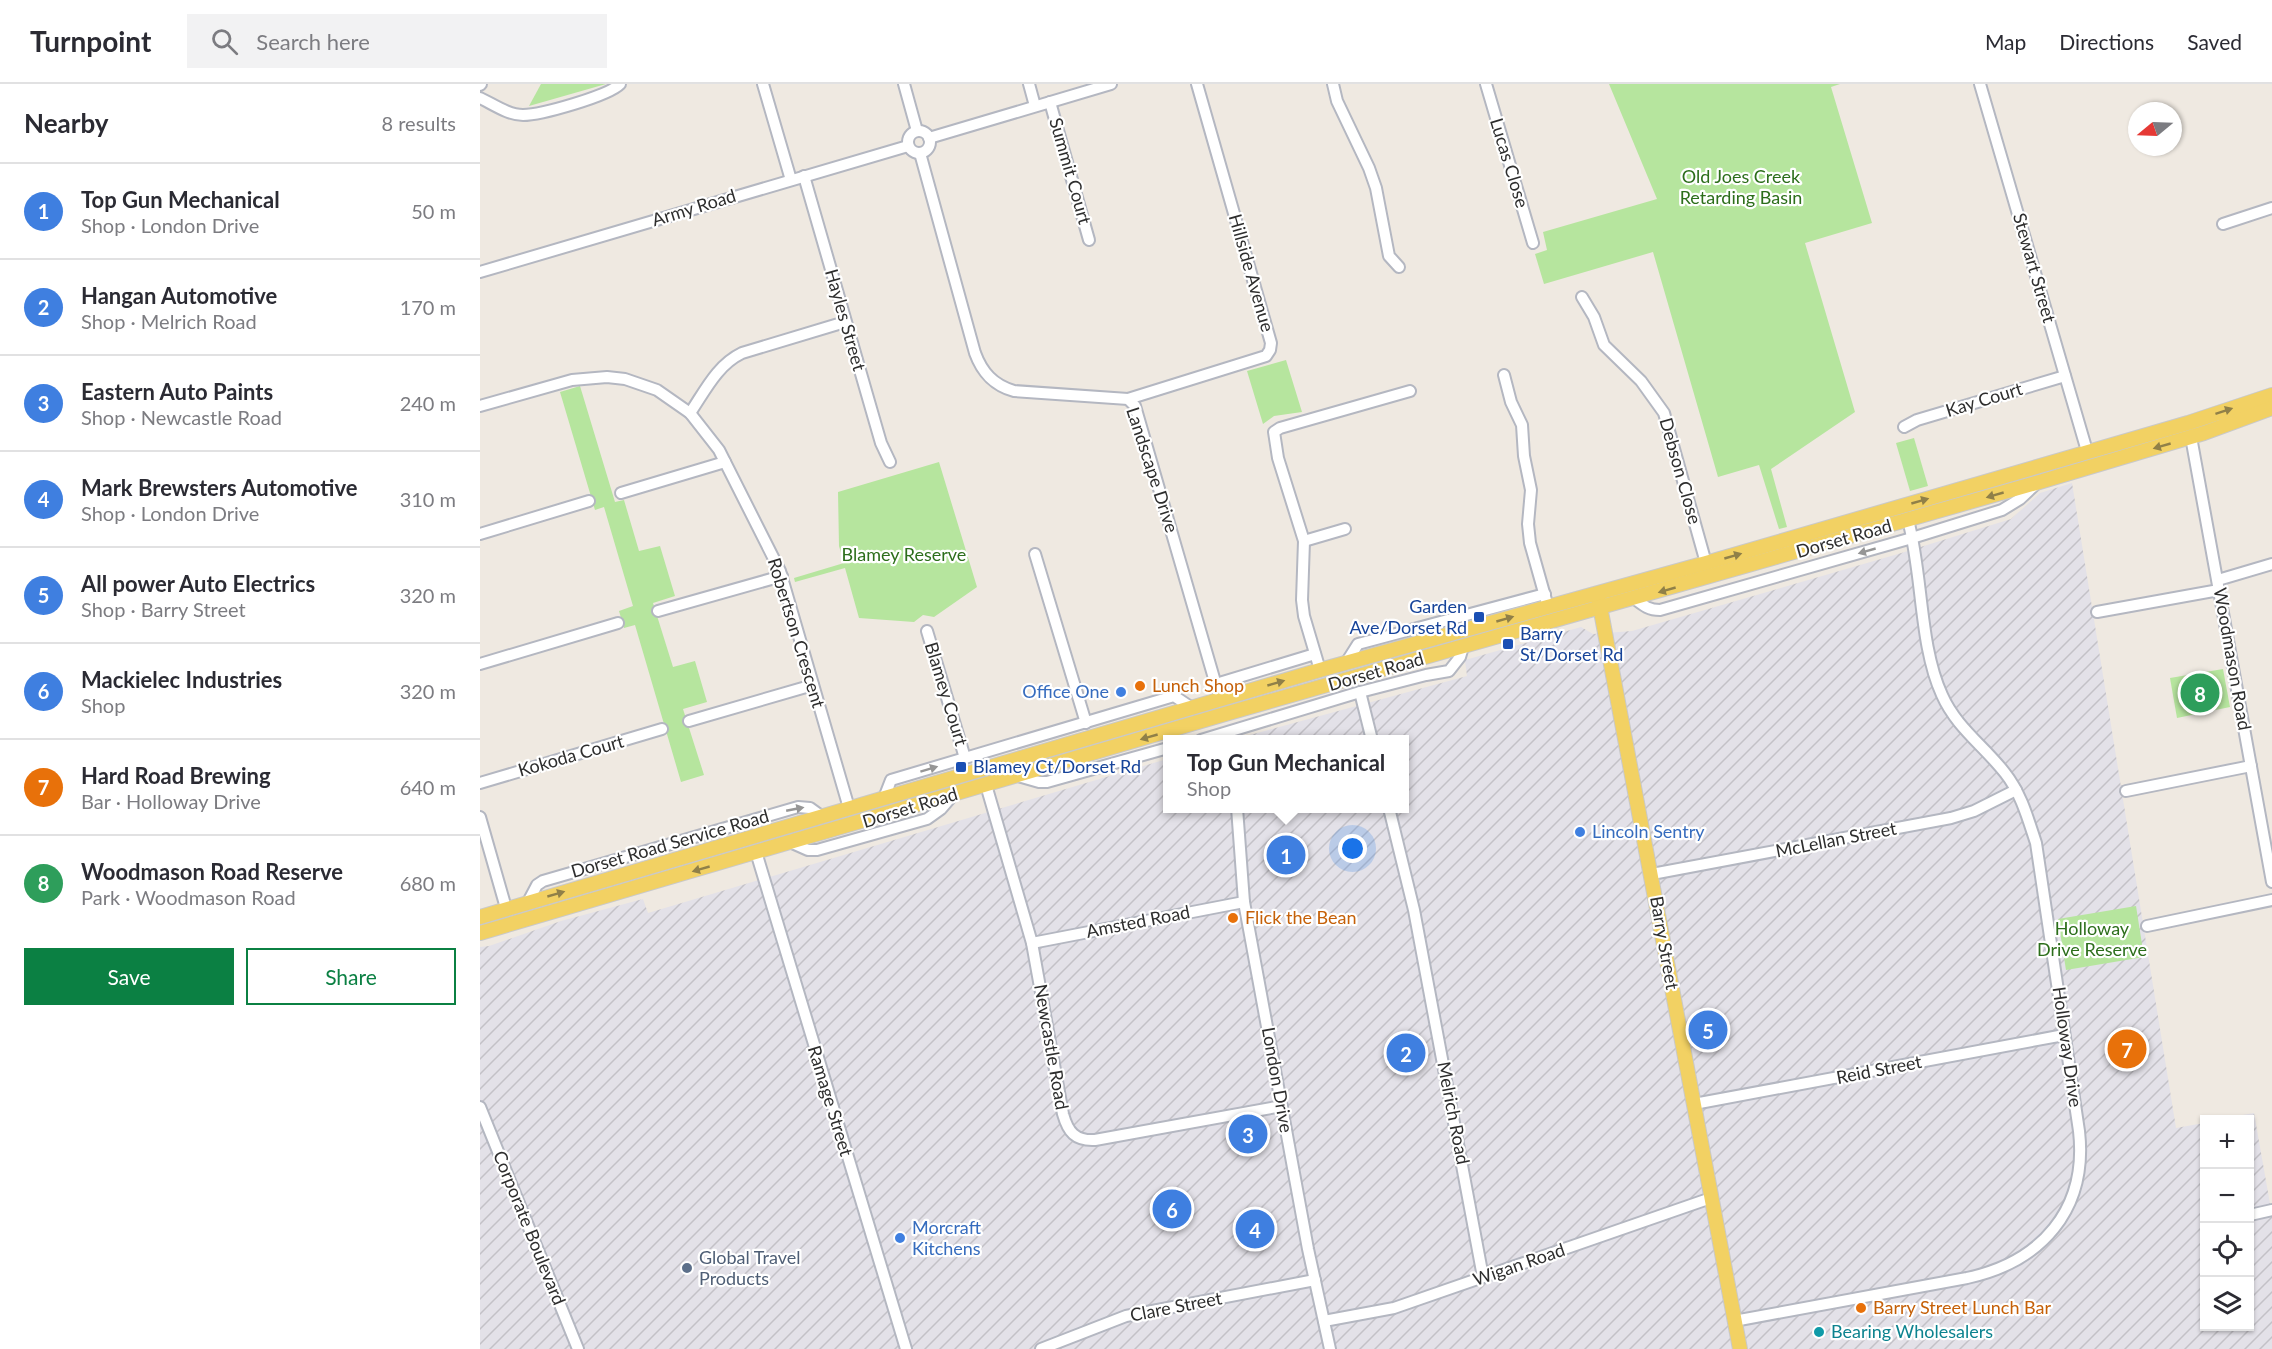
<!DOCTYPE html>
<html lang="en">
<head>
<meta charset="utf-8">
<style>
	body { margin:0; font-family:Lato,sans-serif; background:#f2f2f3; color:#2b2b33 }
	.controls { position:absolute; right:18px; bottom:18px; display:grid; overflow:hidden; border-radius:0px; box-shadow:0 2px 4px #0004 }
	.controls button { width:54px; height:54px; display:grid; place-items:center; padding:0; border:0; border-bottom:2px solid #e1e1e2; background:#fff; color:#2b2b33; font:30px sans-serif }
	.compass { position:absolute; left:1648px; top:18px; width:54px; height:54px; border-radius:50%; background:#fff; box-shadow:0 2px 4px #0004; rotate:251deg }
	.you { position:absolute; left:873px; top:765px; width:21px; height:21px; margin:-15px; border:4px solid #fff; border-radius:50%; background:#1a73e8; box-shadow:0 0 0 9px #1a73e833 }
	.badge { display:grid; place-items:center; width:39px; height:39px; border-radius:50%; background:#0b8043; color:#fff; font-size:20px; font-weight:700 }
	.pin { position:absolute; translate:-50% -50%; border:3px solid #fff; box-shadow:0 2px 6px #0006 }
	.popup { position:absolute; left:683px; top:651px; width:246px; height:78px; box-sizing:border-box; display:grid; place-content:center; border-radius:0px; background:#fff; filter:drop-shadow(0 2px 4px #0005); font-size:20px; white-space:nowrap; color:#7c7c81 }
	.popup b { font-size:22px; color:#2b2b33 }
	.popup::after { content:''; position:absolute; left:50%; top:100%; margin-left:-12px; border:12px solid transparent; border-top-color:#fff }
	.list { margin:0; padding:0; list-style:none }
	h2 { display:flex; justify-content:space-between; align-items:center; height:78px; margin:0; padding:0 24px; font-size:26px }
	h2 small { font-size:20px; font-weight:400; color:#7c7c81 }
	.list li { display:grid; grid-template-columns:39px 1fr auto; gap:18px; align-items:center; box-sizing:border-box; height:96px; padding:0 24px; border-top:2px solid #e1e1e2 }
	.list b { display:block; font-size:22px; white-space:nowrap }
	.list p { margin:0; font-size:20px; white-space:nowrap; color:#7c7c81 }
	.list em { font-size:20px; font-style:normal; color:#7c7c81 }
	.actions { display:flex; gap:12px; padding:18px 24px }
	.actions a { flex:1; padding:14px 0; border:2px solid #0b8043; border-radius:0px; text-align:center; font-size:21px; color:#0b8043 }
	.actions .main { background:#0b8043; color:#fff }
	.icon { flex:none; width:33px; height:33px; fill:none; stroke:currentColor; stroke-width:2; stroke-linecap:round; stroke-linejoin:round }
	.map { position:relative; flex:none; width:1792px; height:1265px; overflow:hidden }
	header { display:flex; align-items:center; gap:36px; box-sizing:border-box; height:84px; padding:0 30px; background:#fff; border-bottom:2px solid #e1e1e2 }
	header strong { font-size:28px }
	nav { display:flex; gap:33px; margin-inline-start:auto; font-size:21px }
	.search { width:420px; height:54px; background:#f2f2f3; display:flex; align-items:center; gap:15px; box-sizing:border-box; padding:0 21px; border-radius:0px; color:#7c7c81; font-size:22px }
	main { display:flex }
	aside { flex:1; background:#fff }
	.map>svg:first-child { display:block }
	.industrial { fill:url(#industrial-furrows) }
	.park { fill:#b6e59e }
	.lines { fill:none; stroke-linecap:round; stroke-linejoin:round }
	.minor-casing { stroke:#b4b7c1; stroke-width:14 }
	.major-casing { stroke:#c9c9c9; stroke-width:16 }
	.minor { stroke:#fff; stroke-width:10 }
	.major { stroke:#f2d163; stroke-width:14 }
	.oneway { fill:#908048 }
	.oneway2 { fill:#969696 }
	.transit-dot { fill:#1a4fb4; stroke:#fff; stroke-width:2 }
	.food-dot { fill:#e8710a; stroke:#fff; stroke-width:2 }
	.shop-dot { fill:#3f7fe0; stroke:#fff; stroke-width:2 }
	.service-dot { fill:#5c6f8a; stroke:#fff; stroke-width:2 }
	.culture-dot { fill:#0f9aa8; stroke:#fff; stroke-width:2 }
	.labels { text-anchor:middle; stroke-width:4.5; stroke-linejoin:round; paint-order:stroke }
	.street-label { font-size:18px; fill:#2e2e2e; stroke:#fff }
	.park-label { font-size:18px; fill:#2c6e1b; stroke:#fff }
	.transit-label { font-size:18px; fill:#164399; stroke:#fff; text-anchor:start }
	.food-label { font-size:18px; fill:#c56008; stroke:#fff; text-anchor:start }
	.shop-label { font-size:18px; fill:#366cbe; stroke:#fff; text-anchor:start }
	.service-label { font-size:18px; fill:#4e5e75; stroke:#fff; text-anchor:start }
	.culture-label { font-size:18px; fill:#0d838f; stroke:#fff; text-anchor:start }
</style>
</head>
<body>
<header>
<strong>Turnpoint</strong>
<div class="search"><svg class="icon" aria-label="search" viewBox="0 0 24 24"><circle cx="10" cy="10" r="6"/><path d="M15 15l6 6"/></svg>Search here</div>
<nav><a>Map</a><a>Directions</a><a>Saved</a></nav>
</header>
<main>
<aside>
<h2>Nearby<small>8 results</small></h2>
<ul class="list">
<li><span class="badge" style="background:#3f7fe0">1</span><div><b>Top Gun Mechanical</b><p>Shop · London Drive</p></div><em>50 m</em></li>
<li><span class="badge" style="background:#3f7fe0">2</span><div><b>Hangan Automotive</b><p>Shop · Melrich Road</p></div><em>170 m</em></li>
<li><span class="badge" style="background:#3f7fe0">3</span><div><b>Eastern Auto Paints</b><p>Shop · Newcastle Road</p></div><em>240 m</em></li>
<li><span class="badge" style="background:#3f7fe0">4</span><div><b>Mark Brewsters Automotive</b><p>Shop · London Drive</p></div><em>310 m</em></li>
<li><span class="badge" style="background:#3f7fe0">5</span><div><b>All power Auto Electrics</b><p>Shop · Barry Street</p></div><em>320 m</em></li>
<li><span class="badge" style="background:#3f7fe0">6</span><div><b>Mackielec Industries</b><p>Shop</p></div><em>320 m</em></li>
<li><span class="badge" style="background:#e8710a">7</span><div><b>Hard Road Brewing</b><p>Bar · Holloway Drive</p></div><em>640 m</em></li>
<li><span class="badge" style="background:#2e9e5b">8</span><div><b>Woodmason Road Reserve</b><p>Park · Woodmason Road</p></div><em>680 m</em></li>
</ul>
<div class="actions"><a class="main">Save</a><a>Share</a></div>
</aside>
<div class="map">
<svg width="1792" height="1265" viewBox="0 0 1792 1265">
	<defs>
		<pattern id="industrial-furrows" width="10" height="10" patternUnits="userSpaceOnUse" patternTransform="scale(1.5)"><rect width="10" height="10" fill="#e3e1e8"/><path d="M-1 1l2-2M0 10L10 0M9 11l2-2" fill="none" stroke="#c3c1c7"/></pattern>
	</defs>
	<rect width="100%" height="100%" fill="#efe9e1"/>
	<!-- industrial -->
	<path class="industrial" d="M1592 399 1696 1044 1724 1039V1242H1770V1036L1740 1035 1774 1029 1792 1131V1265H0V863L9 862 81 837 163 815 168 829 687 675 688 724H924V656L755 655 987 592 985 576 1101 543 1113 550 1152 547 1418 470 1531 435 1560 409Z"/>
	<!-- park -->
	<g class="park">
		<path d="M61 0H126L49 22Z"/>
		<path d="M1129 0H1360L1351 3 1392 139 1325 159 1375 328 1291 385 1307 443 1299 445 1279 381 1238 393 1173 168 1064 200 1055 170 1067 166 1063 148 1177 115Z"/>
		<path d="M806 276 822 328 794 332 783 340 767 287Z"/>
		<path d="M100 302 135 418 144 416 159 467 180 462 195 512 173 519 193 583 215 577 227 618 203 625 224 691 201 698 155 541 144 544 139 527 153 522 124 423 115 426 80 308Z"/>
		<path d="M1434 354 1448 402 1430 407 1416 359Z"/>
		<path d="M459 378 497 503 454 533 443 531 434 538 379 534 365 484 315 498 314 494 364 479 359 462 358 408Z"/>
		<path d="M1743 585 1750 623 1697 634 1690 594Z"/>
		<path d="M1656 822 1664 873 1586 886 1578 835Z"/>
	</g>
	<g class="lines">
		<!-- minor casing -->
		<g class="minor-casing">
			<g id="minor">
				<path d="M283 0 311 96"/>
				<path d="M424 0 437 47"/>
				<path d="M549 0 555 22"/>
				<path d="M853 0 857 17 889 84 896 104 909 172 919 183"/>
				<path d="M1006 0 1053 159"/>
				<path d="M1500 0 1607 367"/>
				<path d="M0 1 1 0"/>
				<path d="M0 14C13 20 28 31 43 31 61 31 128 12 140 0"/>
				<path d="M570 18 609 156"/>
				<circle cx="439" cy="58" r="11"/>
				<path d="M449 54 631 0"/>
				<path d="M440 69 495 269C502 288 513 301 534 307L648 315 655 322 740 615"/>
				<path d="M324 92 401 359 410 378"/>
				<path d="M1743 140 1792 124"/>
				<path d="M0 188 428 62"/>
				<path d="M1102 213 1114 233 1124 261 1161 297 1184 329 1226 479"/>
				<path d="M1024 291 1031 318 1042 341 1044 372 1051 406 1048 440 1050 459 1068 523"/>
				<path d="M648 315 786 272 790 266 791 259 717 0"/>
				<path d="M0 322 92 296 127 293 145 295 177 306 210 329 239 366 300 487 369 724"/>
				<path d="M210 329C225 307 237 281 262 269L365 238"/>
				<path d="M1424 343 1437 336 1585 292"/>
				<path d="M1711 353 1792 798"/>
				<path d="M141 409 245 378"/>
				<path d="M0 450 109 417"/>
				<path d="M824 457 865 445"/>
				<path d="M555 470 606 639"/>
				<path d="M1738 496 1792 480"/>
				<path d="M1155 515C1164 522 1169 526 1180 526L1432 454 1522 426 1540 415 1556 400"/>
				<path d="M178 527 302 492"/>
				<path d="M1617 528 1739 506"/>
				<path d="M447 547 485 674"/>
				<path d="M866 579 878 560 1065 510"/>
				<path d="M0 580 138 539"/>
				<path d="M840 586 824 532 822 516 824 457 798 374 794 348 800 344 930 307"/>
				<path d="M736 600 835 570"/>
				<path d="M880 608 892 656"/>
				<path d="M209 637 333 601"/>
				<path d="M721 656 880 608 946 591 969 587 980 573 983 563"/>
				<path d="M538 692 559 698H567L688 664"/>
				<path d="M0 699 182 645"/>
				<path d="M506 701 552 859 583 1030C588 1048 595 1057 615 1056L802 1022"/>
				<path d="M1646 707 1771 682"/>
				<path d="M404 714 411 696 694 612 712 624"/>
				<path d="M757 724 764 818 828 1165 850 1265"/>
				<path d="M909 724 934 826 1003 1193"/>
				<path d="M0 733 26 824"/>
				<path d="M310 758 328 766H337L447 735 461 725 473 711"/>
				<path d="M276 768 426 1265"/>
				<path d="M1172 790 1471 734 1494 727 1536 706"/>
				<path d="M48 818 57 801 63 797 318 723 330 724 341 732"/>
				<path d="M1667 842 1792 816"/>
				<path d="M552 859 764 818"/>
				<path d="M1214 1020 1584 951"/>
				<path d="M0 1023 98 1265"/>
				<path d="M1770 1131 1792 1126"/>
				<path d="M844 1237 914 1224 1231 1114"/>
				<path d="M1254 1237 1487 1194C1561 1178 1608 1126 1599 1047L1556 759C1548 735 1541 709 1525 689 1504 662 1476 643 1462 611 1439 561 1443 491 1428 436"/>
				<path d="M561 1265 646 1232 835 1196"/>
			</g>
		</g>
		<!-- major casing -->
		<g class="major-casing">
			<g id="major">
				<path d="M1119 517 1260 1265"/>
				<path d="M0 833 840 586 1226 479 1708 339 1792 311"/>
				<path d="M0 849 745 630 1556 399 1724 349 1792 324"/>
			</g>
		</g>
		<!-- minor -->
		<use href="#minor" class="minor"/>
		<!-- major -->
		<use href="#major" class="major"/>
	</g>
	<!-- one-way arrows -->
	<defs><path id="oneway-solid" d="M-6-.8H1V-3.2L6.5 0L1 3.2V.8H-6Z" transform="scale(1.5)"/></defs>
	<g class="oneway">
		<use href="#oneway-solid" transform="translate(1744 327) rotate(-18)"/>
		<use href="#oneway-solid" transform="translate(1682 362) rotate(164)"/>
		<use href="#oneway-solid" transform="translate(1515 411) rotate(164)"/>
		<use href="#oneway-solid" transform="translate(1440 417) rotate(-16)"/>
		<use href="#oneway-solid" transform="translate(1253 472) rotate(-16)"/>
		<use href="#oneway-solid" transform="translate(1187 506) rotate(164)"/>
		<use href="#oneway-solid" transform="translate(1025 535) rotate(-16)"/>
		<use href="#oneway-solid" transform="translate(796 599) rotate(-16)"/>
		<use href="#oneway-solid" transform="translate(669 653) rotate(164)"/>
		<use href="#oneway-solid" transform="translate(221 785) rotate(164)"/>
		<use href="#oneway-solid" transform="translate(76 810) rotate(-16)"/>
	</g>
	<g class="oneway2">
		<use href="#oneway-solid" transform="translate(1387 467) rotate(164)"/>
		<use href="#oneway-solid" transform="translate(449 685) rotate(-17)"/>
		<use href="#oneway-solid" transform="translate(315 725) rotate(-11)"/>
	</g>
	<!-- markers -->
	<g class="transit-dot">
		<rect x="993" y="527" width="12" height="12" rx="3"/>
		<rect x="1022" y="554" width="12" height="12" rx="3"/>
		<rect x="475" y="677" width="12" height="12" rx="3"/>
	</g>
	<g class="food-dot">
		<circle cx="660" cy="602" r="6"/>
		<circle cx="753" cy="834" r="6"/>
		<circle cx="1381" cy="1224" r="6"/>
	</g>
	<g class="shop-dot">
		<circle cx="641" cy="608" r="6"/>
		<circle cx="1100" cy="748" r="6"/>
		<circle cx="420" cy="1154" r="6"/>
	</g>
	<circle class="service-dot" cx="207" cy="1184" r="6"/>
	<circle class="culture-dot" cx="1339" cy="1248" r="6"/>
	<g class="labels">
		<!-- street labels -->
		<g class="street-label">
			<text transform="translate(1029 79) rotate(73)" y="6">Lucas Close</text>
			<text transform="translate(590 87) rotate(74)" y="6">Summit Court</text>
			<text transform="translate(214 124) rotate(-17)" y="6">Army Road</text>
			<text transform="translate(1554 184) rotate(74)" y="6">Stewart Street</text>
			<text transform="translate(771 189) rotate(74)" y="6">Hillside Avenue</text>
			<text transform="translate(365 236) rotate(74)" y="6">Hayles Street</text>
			<text transform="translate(1504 316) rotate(-17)" y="6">Kay Court</text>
			<text transform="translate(672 386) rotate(72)" y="6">Landscape Drive</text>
			<text transform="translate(1200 387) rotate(74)" y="6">Debson Close</text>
			<text transform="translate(1364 455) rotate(-16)" y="6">Dorset Road</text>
			<text transform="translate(316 549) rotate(73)" y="6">Robertson Crescent</text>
			<text transform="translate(1752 575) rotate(80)" y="6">Woodmason Road</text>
			<text transform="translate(896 588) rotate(-16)" y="6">Dorset Road</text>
			<text transform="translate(466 610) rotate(73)" y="6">Blamey Court</text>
			<text transform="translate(91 672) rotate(-16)" y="6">Kokoda Court</text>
			<text transform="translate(430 724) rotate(-17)" y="6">Dorset Road</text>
			<text transform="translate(1356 756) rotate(-11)" y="6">McLellan Street</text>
			<text transform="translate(190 760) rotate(-16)" y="6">Dorset Road Service Road</text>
			<text transform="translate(658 838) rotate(-11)" y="6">Amsted Road</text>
			<text transform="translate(1184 859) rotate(80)" y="6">Barry Street</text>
			<text transform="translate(571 963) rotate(80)" y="6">Newcastle Road</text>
			<text transform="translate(1587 963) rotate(82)" y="6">Holloway Drive</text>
			<text transform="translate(1399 986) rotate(-11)" y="6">Reid Street</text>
			<text transform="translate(797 996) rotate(80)" y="6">London Drive</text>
			<text transform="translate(350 1017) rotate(73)" y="6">Ramage Street</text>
			<text transform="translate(973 1029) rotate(79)" y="6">Melrich Road</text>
			<text transform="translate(49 1144) rotate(68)" y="6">Corporate Boulevard</text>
			<text transform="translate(1039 1181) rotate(-19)" y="6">Wigan Road</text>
			<text transform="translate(696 1223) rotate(-11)" y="6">Clare Street</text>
		</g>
		<!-- park labels -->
		<g class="park-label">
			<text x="1261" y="99">Old Joes Creek<tspan x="1261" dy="21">Retarding Basin</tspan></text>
			<text x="424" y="477">Blamey Reserve</text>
			<text x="1612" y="851">Holloway<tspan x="1612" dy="21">Drive Reserve</tspan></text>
		</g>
		<!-- transit labels -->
		<g class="transit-label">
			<text x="987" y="529" text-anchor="end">Garden<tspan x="987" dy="21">Ave/Dorset Rd</tspan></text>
			<text x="1040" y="556">Barry<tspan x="1040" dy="21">St/Dorset Rd</tspan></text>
			<text x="493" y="689">Blamey Ct/Dorset Rd</text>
		</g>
		<!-- food labels -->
		<g class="food-label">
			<text x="672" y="608">Lunch Shop</text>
			<text x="765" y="840">Flick the Bean</text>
			<text x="1393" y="1230">Barry Street Lunch Bar</text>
		</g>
		<!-- shop labels -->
		<g class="shop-label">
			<text x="629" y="614" text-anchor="end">Office One</text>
			<text x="1112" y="754">Lincoln Sentry</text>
			<text x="432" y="1150">Morcraft<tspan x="432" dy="21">Kitchens</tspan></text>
		</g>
		<!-- service labels -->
		<g class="service-label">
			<text x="219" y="1180">Global Travel<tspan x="219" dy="21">Products</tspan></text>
		</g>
		<!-- culture labels -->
		<g class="culture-label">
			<text x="1351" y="1254">Bearing Wholesalers</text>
		</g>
	</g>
</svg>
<div class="controls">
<button>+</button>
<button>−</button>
<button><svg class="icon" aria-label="locate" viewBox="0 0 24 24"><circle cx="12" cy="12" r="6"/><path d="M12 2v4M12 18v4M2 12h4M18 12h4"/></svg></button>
<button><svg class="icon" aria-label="layers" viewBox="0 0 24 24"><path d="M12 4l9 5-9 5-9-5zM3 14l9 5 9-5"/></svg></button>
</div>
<svg class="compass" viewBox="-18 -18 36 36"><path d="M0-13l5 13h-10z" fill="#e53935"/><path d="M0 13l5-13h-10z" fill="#7c7c81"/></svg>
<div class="you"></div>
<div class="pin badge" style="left:806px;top:771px;background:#3f7fe0">1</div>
<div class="popup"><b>Top Gun Mechanical</b>Shop</div>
<div class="pin badge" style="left:926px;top:969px;background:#3f7fe0">2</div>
<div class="pin badge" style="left:768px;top:1050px;background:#3f7fe0">3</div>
<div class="pin badge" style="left:775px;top:1145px;background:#3f7fe0">4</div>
<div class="pin badge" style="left:1228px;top:946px;background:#3f7fe0">5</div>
<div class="pin badge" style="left:692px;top:1125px;background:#3f7fe0">6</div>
<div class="pin badge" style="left:1647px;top:965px;background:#e8710a">7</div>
<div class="pin badge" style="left:1720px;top:609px;background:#2e9e5b">8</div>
</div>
</main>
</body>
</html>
